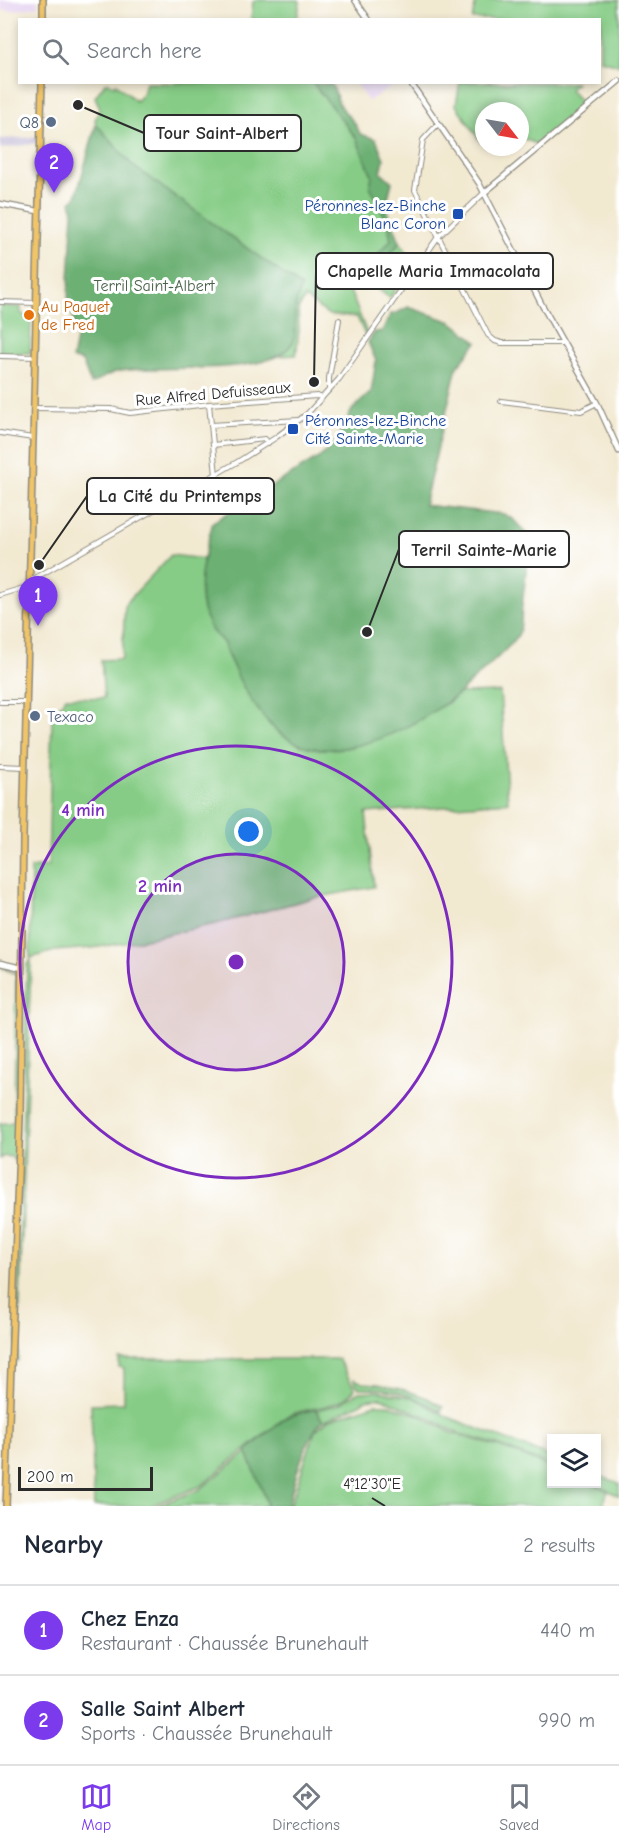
<!DOCTYPE html>
<html lang="en">
<head>
<meta charset="utf-8">
<style>
	body { margin:0; font-family:"Comic Neue",sans-serif; background:#f2f2f3; color:#1f2937 }
	.controls { position:absolute; right:18px; bottom:18px; display:grid; overflow:hidden; border-radius:0px; box-shadow:0 3px 9px #0003 }
	.controls button { width:54px; height:54px; display:grid; place-items:center; padding:0; border:0; border-bottom:2px solid #e0e1e3; background:#fff; color:#1f2937; font:30px sans-serif }
	.compass { position:absolute; left:475px; top:102px; width:54px; height:54px; border-radius:50%; background:#fff; box-shadow:0 3px 9px #0003; rotate:121deg }
	.scale { position:absolute; left:18px; bottom:15px; width:135px; box-sizing:border-box; padding-left:6px; border:3px solid #2b2b2b; border-top:0; font-size:16px; line-height:21px; white-space:nowrap; color:#2b2b2b; -webkit-text-stroke:4px #fff; paint-order:stroke }
	.you { position:absolute; left:249px; top:832px; width:21px; height:21px; margin:-15px; border:4px solid #fff; border-radius:50%; background:#1a73e8; box-shadow:0 0 0 9px #1a73e833 }
	.badge { display:grid; place-items:center; width:39px; height:39px; border-radius:50%; background:#7c3aed; color:#fff; font-size:20px; font-weight:700 }
	.pin { position:absolute; translate:-50% -50px; filter:drop-shadow(0 2px 3px #0008) }
	.pin::after { content:''; position:absolute; top:32px; width:21px; height:18px; background:inherit; clip-path:polygon(0 0,100% 0,50% 100%) }
	.list { margin:0; padding:0; list-style:none }
	h2 { display:flex; justify-content:space-between; align-items:center; height:78px; margin:0; padding:0 24px; font-size:26px }
	h2 small { font-size:20px; font-weight:400; color:#747a83 }
	.list li { display:grid; grid-template-columns:39px 1fr auto; gap:18px; align-items:center; box-sizing:border-box; height:90px; padding:0 24px; border-top:2px solid #e0e1e3 }
	.list b { display:block; font-size:22px; white-space:nowrap }
	.list p { margin:0; font-size:20px; white-space:nowrap; color:#747a83 }
	.list em { font-size:20px; font-style:normal; color:#747a83 }
	.icon { flex:none; width:33px; height:33px; fill:none; stroke:currentColor; stroke-width:2; stroke-linecap:round; stroke-linejoin:round }
	.map { position:relative; flex:none; width:619px; height:1506px; overflow:hidden }
	.search { position:absolute; background:#fff; box-shadow:0 3px 9px #0003; left:18px; right:18px; top:18px; height:66px; display:flex; align-items:center; gap:15px; box-sizing:border-box; padding:0 21px; border-radius:0px; color:#747a83; font-size:22px }
	.sheet { height:258px; background:#fff }
	nav { display:flex; justify-content:space-around; align-items:center; box-sizing:border-box; height:84px; border-top:2px solid #e0e1e3; background:#fff; font-size:16px; color:#747a83 }
	nav a { display:grid; justify-items:center; gap:3px }
	nav .on { color:#7c3aed }
	.map>svg:first-child { display:block }
	.built { fill:#e5d3f1 }
	.industrial { fill:#c7c0d9 }
	.green { fill:#86cc86; stroke:#587c58; stroke-width:1.5 }
	.forest { fill:#6cb073; stroke:#4c6e4f; stroke-width:1.5 }
	.lines { fill:none; stroke-linecap:round; stroke-linejoin:round }
	.minor-casing { stroke:#8e8a7e; stroke-width:6 }
	.tertiary-casing { stroke:#8e8a7e; stroke-width:7 }
	.primary-casing { stroke:#8e8a7e; stroke-width:8 }
	.minor { stroke:#fff; stroke-width:4 }
	.tertiary { stroke:#fff; stroke-width:4.5 }
	.primary { stroke:#f0c469; stroke-width:5 }
	.ticks { fill:none; stroke:#2b2b2b; stroke-width:2 }
	.ring { fill:none; stroke:#7b2cbf; stroke-width:3 }
	.service-dot { fill:#5c6f8a; stroke:#fff; stroke-width:2 }
	.transit-dot { fill:#1a4fb4; stroke:#fff; stroke-width:2 }
	.food-dot { fill:#e8710a; stroke:#fff; stroke-width:2 }
	.labels { text-anchor:middle; stroke-width:6; stroke-linejoin:round; paint-order:stroke }
	.service-label { font-size:16px; fill:#4e5e75; stroke:#fff; text-anchor:end }
	.transit-label { font-size:16px; fill:#164399; stroke:#fff; text-anchor:end }
	.park-label { font-size:16px; fill:#4b634b; stroke:#fff }
	.food-label { font-size:16px; fill:#c56008; stroke:#fff; text-anchor:start }
	.street-label { font-size:16px; fill:#2b2b2b; stroke:#fff }
	.ticks-label { font-size:15px; text-anchor:middle; fill:#2b2b2b; stroke:#fff; stroke-width:6; stroke-linejoin:round; paint-order:stroke }
	.centre { fill:#7b2cbf; stroke:#fff; stroke-width:3 }
	.ring-label { font-size:18px; text-anchor:middle; font-weight:bold; fill:#7b2cbf; stroke:#fff; stroke-width:6; stroke-linejoin:round; paint-order:stroke }
	.leader { fill:none; stroke:#2b2b2b; stroke-width:2 }
	.callout-dot { fill:#2b2b2b; stroke:#fff; stroke-width:2 }
	.callout { fill:#fff; stroke:#2b2b2b; stroke-width:2 }
	.callout-label { font-size:18px; text-anchor:middle; font-weight:bold; fill:#2b2b2b }
</style>
</head>
<body>
<div class="map">
<svg width="619" height="1506" viewBox="0 0 619 1506">
	<rect width="100%" height="100%" fill="#fff"/>
	<filter id="ink" filterUnits="userSpaceOnUse"><feTurbulence type="fractalNoise" baseFrequency=".0167" numOctaves="2"/><feDisplacementMap in="SourceGraphic" scale="12" xChannelSelector="R" yChannelSelector="G"/><feConvolveMatrix kernelMatrix="1 2 1 2 8 2 1 2 1" color-interpolation-filters="sRGB"/></filter>
	<filter id="wash" filterUnits="userSpaceOnUse"><feTurbulence type="fractalNoise" baseFrequency=".008" numOctaves="4" result="noise"/><feDisplacementMap in="SourceGraphic" scale="24" xChannelSelector="R" yChannelSelector="G"/><feGaussianBlur stdDeviation="1.35" result="paint"/><feColorMatrix in="noise" values="0 0 0 0 0 0 0 0 0 0 0 0 0 0 0 0 0 1.4 0 .05"/><feComposite in="paint" operator="in"/></filter>
	<g filter="url(#wash)">
		<rect width="100%" height="100%" fill="#f2e9d1"/>
		<!-- built -->
		<g class="built">
			<path d="M0 0H38V7L9 11 0 9Z"/>
			<path d="M355 83H398L368 101Z"/>
		</g>
		<!-- industrial -->
		<path class="industrial" d="M38 137V143L0 149V139Z"/>
		<!-- green -->
		<g class="green">
			<path d="M256 0H299L300 2 297 19 251 20 253 2Z"/>
			<path d="M464 0H619V65L600 60V20L472 19 476 1Z"/>
			<path d="M460 82 577 83 570 89 583 105 536 144 520 137V111H484V139L481 142 456 105Z"/>
			<path d="M105 83H109L114 86 116 84 136 101 143 93 146 83H313L356 138 372 175 380 206 388 224 391 240 362 273 372 276 400 242 414 263 390 298 359 276 348 286 367 333 365 335 357 317 329 315 305 298 298 309 299 330 296 355 278 356C298 342 293 332 295 310 296 302 299 294 301 287L133 166 96 124 95 120 100 108 95 97Z"/>
			<path d="M0 306 21 307V313L31 320 30 353H0Z"/>
			<path d="M171 555 203 559 201 596 212 631 223 641 228 657 269 724 281 735 300 745 321 749 358 745 381 738 449 702 460 693 500 692 508 802 366 813 374 887 313 898 216 924 136 941 92 948 55 951 30 958 31 868 48 866 52 716 66 697 104 698 101 660 122 659 125 604Z"/>
			<path d="M31 960 18 1361H16L27 964Z"/>
			<path d="M0 967 17 973 20 980 16 1160H13V1157L4 1156 0 1159V1124L14 1122 16 974Z"/>
			<path d="M119 1359H338L355 1389C340 1410 309 1406 287 1416L201 1486 149 1506H94L91 1404 124 1403V1368L119 1367Z"/>
			<path d="M354 1379 363 1383 378 1384 405 1390 427 1398 443 1407 441 1411C414 1395 390 1387 359 1388L354 1382Z"/>
			<path d="M377 1391 414 1398 448 1417 551 1457V1466L497 1445 457 1433 429 1418 381 1398 365 1400 358 1405 323 1421 316 1410 337 1405 359 1392Z"/>
			<path d="M375 1404H386L421 1416 452 1433 502 1448 551 1467 552 1484H591L608 1491 603 1504 607 1506H290L315 1431 328 1420Z"/>
			<path d="M247 1452 264 1494 267 1506H156L199 1490Z"/>
			<path d="M597 1475 619 1483V1496L594 1484H596Z"/>
		</g>
		<!-- forest -->
		<g class="forest">
			<path d="M313 83 331 84C337 92 337 101 340 106 348 117 355 120 360 134L376 139 384 159 381 172 392 182 386 206 400 242 372 276 361 273 391 240 388 223 370 186 372 175 356 138Z"/>
			<path d="M96 124 133 166 301 287C299 294 296 302 295 309 294 320 298 336 291 345 267 379 156 363 116 372 108 374 99 380 91 384L82 361 72 359 77 335 68 297 73 212 71 202 76 197Z"/>
			<path d="M408 307 452 322 477 342 457 367 424 505 504 514 513 519 530 538C527 561 525 583 522 606 521 614 522 625 519 633 515 644 481 672 471 682 436 717 350 765 299 744 263 730 237 681 225 646 222 639 217 637 213 632 210 628 207 621 205 616 194 586 205 552 213 522L320 457 335 443 352 410 371 392 376 361 368 342 375 332 382 331 391 314H395Z"/>
			<path d="M315 1409 323 1421C306 1434 293 1484 288 1506H267L264 1494 246 1451 287 1417Z"/>
		</g>
	</g>
	<g filter="url(#ink)">
		<g class="lines">
			<!-- minor casing -->
			<g class="minor-casing">
				<g id="minor">
					<path d="M438 124 423 140 415 190 488 335 495 341 502 343H563"/>
					<path d="M0 302 36 303"/>
					<path d="M0 356 35 357"/>
					<path d="M329 390V378L339 320"/>
					<path d="M501 401 581 411 597 403"/>
					<path d="M209 404 216 475"/>
					<path d="M34 408 111 409 130 413 209 404 317 396 322 398"/>
					<path d="M211 425 299 420"/>
					<path d="M0 433 33 438"/>
					<path d="M213 445 265 439 268 443"/>
					<path d="M30 581 239 461 275 438 307 414 339 379 438 237 484 193"/>
					<path d="M0 595 30 586"/>
					<path d="M0 702H27"/>
					<path d="M0 766 25 767"/>
				</g>
			</g>
			<!-- tertiary casing -->
			<g class="tertiary-casing">
				<g id="tertiary">
					<path d="M355 0 369 20"/>
					<path d="M410 82 479 183 542 305 597 403 619 451"/>
					<path d="M484 193 619 81"/>
					<path d="M0 204 38 211"/>
					<path d="M0 963 22 968"/>
				</g>
			</g>
			<!-- primary casing -->
			<g class="primary-casing">
				<g id="primary">
					<path d="M43 20V0"/>
					<path d="M6 1506 20 1118 23 837 42 82"/>
				</g>
			</g>
			<!-- minor -->
			<use href="#minor" class="minor"/>
			<!-- tertiary -->
			<use href="#tertiary" class="tertiary"/>
			<!-- primary -->
			<use href="#primary" class="primary"/>
		</g>
	</g>
	<!-- ticks -->
	<path class="ticks" d="M372 1498 385 1506"/>
	<!-- distance rings -->
	<circle cx="236" cy="962" r="108" fill="#7b2cbf" fill-opacity=".12"/>
	<g class="ring">
		<circle cx="236" cy="962" r="108"/>
		<circle cx="236" cy="962" r="216"/>
	</g>
	<!-- markers -->
	<g class="service-dot">
		<circle cx="51" cy="122" r="6"/>
		<circle cx="35" cy="716" r="6"/>
	</g>
	<g class="transit-dot">
		<rect x="452" y="208" width="12" height="12" rx="3"/>
		<rect x="287" y="423" width="12" height="12" rx="3"/>
	</g>
	<circle class="food-dot" cx="29" cy="315" r="6"/>
	<g class="labels">
		<!-- service labels -->
		<g class="service-label">
			<text x="39" y="128">Q8</text>
			<text x="47" y="722" text-anchor="start">Texaco</text>
		</g>
		<!-- transit labels -->
		<g class="transit-label">
			<text x="446" y="211">Péronnes-lez-Binche<tspan x="446" dy="18">Blanc Coron</tspan></text>
			<text x="305" y="426" text-anchor="start">Péronnes-lez-Binche<tspan x="305" dy="18">Cité Sainte-Marie</tspan></text>
		</g>
		<!-- park labels -->
		<g class="park-label">
			<text x="154" y="291">Terril Saint-Albert</text>
		</g>
		<!-- food labels -->
		<g class="food-label">
			<text x="41" y="312">Au Paquet<tspan x="41" dy="18">de Fred</tspan></text>
		</g>
		<!-- street labels -->
		<g class="street-label">
			<text transform="translate(213 393) rotate(-5)" y="6">Rue Alfred Defuisseaux</text>
		</g>
	</g>
	<g class="ticks-label">
		<text x="372" y="1489">4°12'30"E</text>
	</g>
	<circle cx="236" cy="962" r="9" class="centre"/>
	<g class="ring-label">
		<text x="83" y="816">4 min</text>
		<text x="160" y="892">2 min</text>
	</g>
	<!-- callouts -->
	<path class="leader" d="M78 105L144 133M314 382L316 271M39 565L87 496M367 632L399 549"/>
	<g class="callout-dot">
		<circle cx="78" cy="105" r="6"/>
		<circle cx="314" cy="382" r="6"/>
		<circle cx="39" cy="565" r="6"/>
		<circle cx="367" cy="632" r="6"/>
	</g>
	<g class="callout">
		<rect x="144" y="115" width="157" height="36" rx="6"/>
		<rect x="316" y="253" width="237" height="36" rx="6"/>
		<rect x="87" y="478" width="187" height="36" rx="6"/>
		<rect x="399" y="531" width="170" height="36" rx="6"/>
	</g>
	<g class="callout-label">
		<text x="222" y="139">Tour Saint-Albert</text>
		<text x="434" y="277">Chapelle Maria Immacolata</text>
		<text x="180" y="502">La Cité du Printemps</text>
		<text x="484" y="556">Terril Sainte-Marie</text>
	</g>
</svg>
<div class="controls">
<button><svg class="icon" aria-label="layers" viewBox="0 0 24 24"><path d="M12 4l9 5-9 5-9-5zM3 14l9 5 9-5"/></svg></button>
</div>
<svg class="compass" viewBox="-18 -18 36 36"><path d="M0-13l5 13h-10z" fill="#e53935"/><path d="M0 13l5-13h-10z" fill="#747a83"/></svg>
<div class="scale">200 m</div>
<div class="you"></div>
<div class="pin badge" style="left:38px;top:626px">1</div>
<div class="pin badge" style="left:54px;top:193px">2</div>
<div class="search"><svg class="icon" aria-label="search" viewBox="0 0 24 24"><circle cx="10" cy="10" r="6"/><path d="M15 15l6 6"/></svg>Search here</div>
</div>
<section class="sheet">
<h2>Nearby<small>2 results</small></h2>
<ul class="list">
<li><span class="badge">1</span><div><b>Chez Enza</b><p>Restaurant · Chaussée Brunehault</p></div><em>440 m</em></li>
<li><span class="badge">2</span><div><b>Salle Saint Albert</b><p>Sports · Chaussée Brunehault</p></div><em>990 m</em></li>
</ul>
</section>
<nav>
<a class="on"><svg class="icon" aria-label="map" viewBox="0 0 24 24"><path d="M3 6l6-2 6 2 6-2v14l-6 2-6-2-6 2zM9 4v14M15 6v14"/></svg>Map</a>
<a><svg class="icon" aria-label="directions" viewBox="0 0 24 24"><path d="M12 3l9 9-9 9-9-9zM9 14v-3h6M13 9l2 2-2 2"/></svg>Directions</a>
<a><svg class="icon" aria-label="saved" viewBox="0 0 24 24"><path d="M7 4h10v16l-5-4-5 4z"/></svg>Saved</a>
</nav>
</body>
</html>
